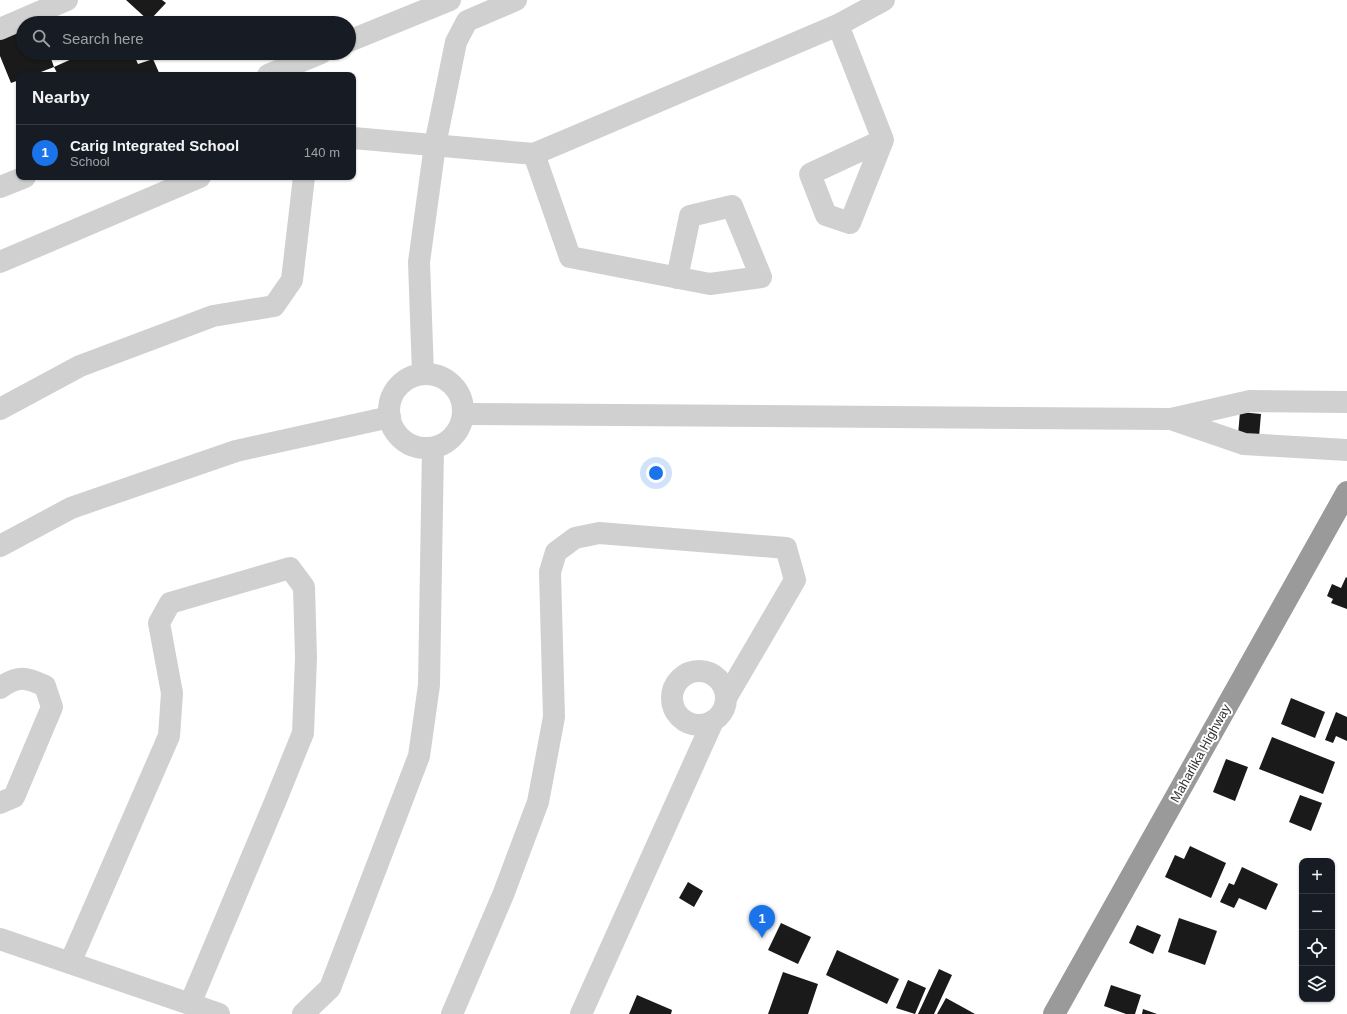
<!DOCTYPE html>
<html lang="en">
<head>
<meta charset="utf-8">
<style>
	body { margin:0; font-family:Arial,sans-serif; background:#20242c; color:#f1f3f6 }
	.controls { position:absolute; right:12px; bottom:12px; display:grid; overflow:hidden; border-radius:8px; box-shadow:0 1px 3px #0004 }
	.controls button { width:36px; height:36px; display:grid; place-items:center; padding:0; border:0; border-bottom:1px solid #363941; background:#171b24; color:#f1f3f6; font:20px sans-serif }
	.you { position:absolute; left:656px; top:473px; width:14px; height:14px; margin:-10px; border:3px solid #fff; border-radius:50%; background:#1a73e8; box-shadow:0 0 0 6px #1a73e833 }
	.badge { display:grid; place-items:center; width:26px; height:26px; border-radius:50%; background:#1a73e8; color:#fff; font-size:13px; font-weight:700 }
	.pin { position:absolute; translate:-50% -33px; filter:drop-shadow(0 1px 2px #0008) }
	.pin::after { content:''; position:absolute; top:21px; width:14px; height:12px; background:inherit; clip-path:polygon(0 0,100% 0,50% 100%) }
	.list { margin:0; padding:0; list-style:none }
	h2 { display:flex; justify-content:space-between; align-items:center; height:52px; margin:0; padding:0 16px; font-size:17px }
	h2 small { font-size:13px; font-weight:400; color:#9ea1a6 }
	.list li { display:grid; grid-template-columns:26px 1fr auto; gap:12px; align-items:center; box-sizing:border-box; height:56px; padding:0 16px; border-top:1px solid #363941 }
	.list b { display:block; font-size:15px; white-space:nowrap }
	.list p { margin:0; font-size:13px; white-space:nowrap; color:#9ea1a6 }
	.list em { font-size:13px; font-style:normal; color:#9ea1a6 }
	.icon { flex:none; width:22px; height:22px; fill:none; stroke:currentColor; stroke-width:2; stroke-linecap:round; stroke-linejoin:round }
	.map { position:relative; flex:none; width:1347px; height:1014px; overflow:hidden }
	.search { position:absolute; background:#171b24; box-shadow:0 1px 3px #0004; left:16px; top:16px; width:340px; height:44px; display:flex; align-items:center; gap:10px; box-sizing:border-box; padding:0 14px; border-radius:22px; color:#9ea1a6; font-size:15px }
	.panel { position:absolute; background:#171b24; box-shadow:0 1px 3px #0004; left:16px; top:72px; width:340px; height:108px; border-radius:8px }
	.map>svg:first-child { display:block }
	.building { fill:#1a1a1a }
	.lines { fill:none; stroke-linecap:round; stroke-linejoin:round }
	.minor { stroke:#d0d0d0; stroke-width:22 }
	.highway { stroke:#9a9a9a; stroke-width:22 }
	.labels { text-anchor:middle; stroke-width:4; stroke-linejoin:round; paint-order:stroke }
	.street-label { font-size:13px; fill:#333; stroke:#fff }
</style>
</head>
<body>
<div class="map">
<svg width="1347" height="1014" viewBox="0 0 1347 1014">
	<rect width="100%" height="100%" fill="#fff"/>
	<!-- building -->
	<g class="building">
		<path d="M126 0H162L166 3 149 21Z"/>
		<path d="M23 24V53H49L54 67 33 75H19V80L11 83 0 56V33Z"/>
		<path d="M85 53H133L138 64 153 59 160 75H58L54 67Z"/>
		<path d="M1240 412 1261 414 1259 437 1238 435Z"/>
		<path d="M1346 577 1347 578V609L1331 603 1333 599 1327 596 1332 584 1341 588Z"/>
		<path d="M1291 698 1325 712 1315 738 1281 724Z"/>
		<path d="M1336 712 1347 717V741L1336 736 1333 743 1325 740Z"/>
		<path d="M1272 737 1335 762 1323 794 1259 769Z"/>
		<path d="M1226 759 1248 767 1235 801 1213 792Z"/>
		<path d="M1300 795 1322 803 1311 831 1289 822Z"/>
		<path d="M1190 846 1226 863 1211 898 1165 877 1175 855 1184 859Z"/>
		<path d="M1242 867 1278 884 1266 910 1239 898 1234 908 1220 902 1229 883 1234 885Z"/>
		<path d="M688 882 703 891 694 907 679 898Z"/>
		<path d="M1179 918 1217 931 1205 965 1168 952Z"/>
		<path d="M781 923 811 937 798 964 768 950Z"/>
		<path d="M1137 925 1161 935 1153 954 1129 943Z"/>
		<path d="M837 950 899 979 887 1004 826 975Z"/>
		<path d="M939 969 952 975 934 1014H918Z"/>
		<path d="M783 972 818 984 808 1014H768Z"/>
		<path d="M908 980 926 988 915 1014 896 1008Z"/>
		<path d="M1111 985 1141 995 1135 1014H1126L1104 1006Z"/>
		<path d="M637 995 672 1010 671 1014H629Z"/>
		<path d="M946 998 966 1009 975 1014H937Z"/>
		<path d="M1143 1009 1157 1014H1142Z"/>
	</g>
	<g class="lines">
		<!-- minor -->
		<g class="minor">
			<path d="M838 25 883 140 850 223 826 215 810 174 883 140"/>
			<path d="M0 29 67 0"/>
			<path d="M349 41 450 0"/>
			<path d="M268 75 321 53"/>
			<path d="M353 138 534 154 838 25 884 0"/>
			<path d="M534 154 570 257 710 284 761 277 732 206 690 216 677 278"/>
			<path d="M0 187 25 177"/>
			<path d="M0 262 200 177"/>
			<path d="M423 374 419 262 435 145 456 42 467 21 516 0"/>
			<circle cx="426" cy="411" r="37"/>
			<path d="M0 409 80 366 213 316 274 306 292 280 304 177"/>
			<path d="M464 414 1171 419 1250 401 1347 402"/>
			<path d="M1171 419 1244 444 1347 450"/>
			<path d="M0 546 71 508 236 451 390 417"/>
			<circle cx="699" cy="698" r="27"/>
			<path d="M0 688C18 675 26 677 45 686L52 707 14 797 0 803"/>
			<path d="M0 939 219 1014"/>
			<path d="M70 963 169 736 172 693 159 623 170 603 290 568 304 587 306 658 303 733 275 802 190 1004"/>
			<path d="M303 1014 330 988 419 756 429 685 433 448"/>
			<path d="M452 1014 503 895 538 802 554 717 550 572 556 552 575 538 599 533 786 548 795 580 726 698"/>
			<path d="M581 1014 713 721"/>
		</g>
		<!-- highway -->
		<path class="highway" d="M1054 1014 1347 492"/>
	</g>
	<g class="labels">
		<!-- street labels -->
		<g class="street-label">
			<text transform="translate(1200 753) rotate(-61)" y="5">Maharlika Highway</text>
		</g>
	</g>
</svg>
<div class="controls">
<button>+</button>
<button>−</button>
<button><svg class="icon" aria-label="locate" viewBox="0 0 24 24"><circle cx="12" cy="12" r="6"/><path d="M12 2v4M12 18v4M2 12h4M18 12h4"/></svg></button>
<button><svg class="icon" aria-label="layers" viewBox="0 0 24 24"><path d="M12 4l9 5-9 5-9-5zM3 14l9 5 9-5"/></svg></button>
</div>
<div class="you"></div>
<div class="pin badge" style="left:762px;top:938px">1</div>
<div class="search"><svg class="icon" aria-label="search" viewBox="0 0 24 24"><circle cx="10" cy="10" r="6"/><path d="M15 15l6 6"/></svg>Search here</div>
<section class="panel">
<h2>Nearby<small></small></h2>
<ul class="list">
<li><span class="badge">1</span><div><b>Carig Integrated School</b><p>School</p></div><em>140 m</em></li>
</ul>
</section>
</div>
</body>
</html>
